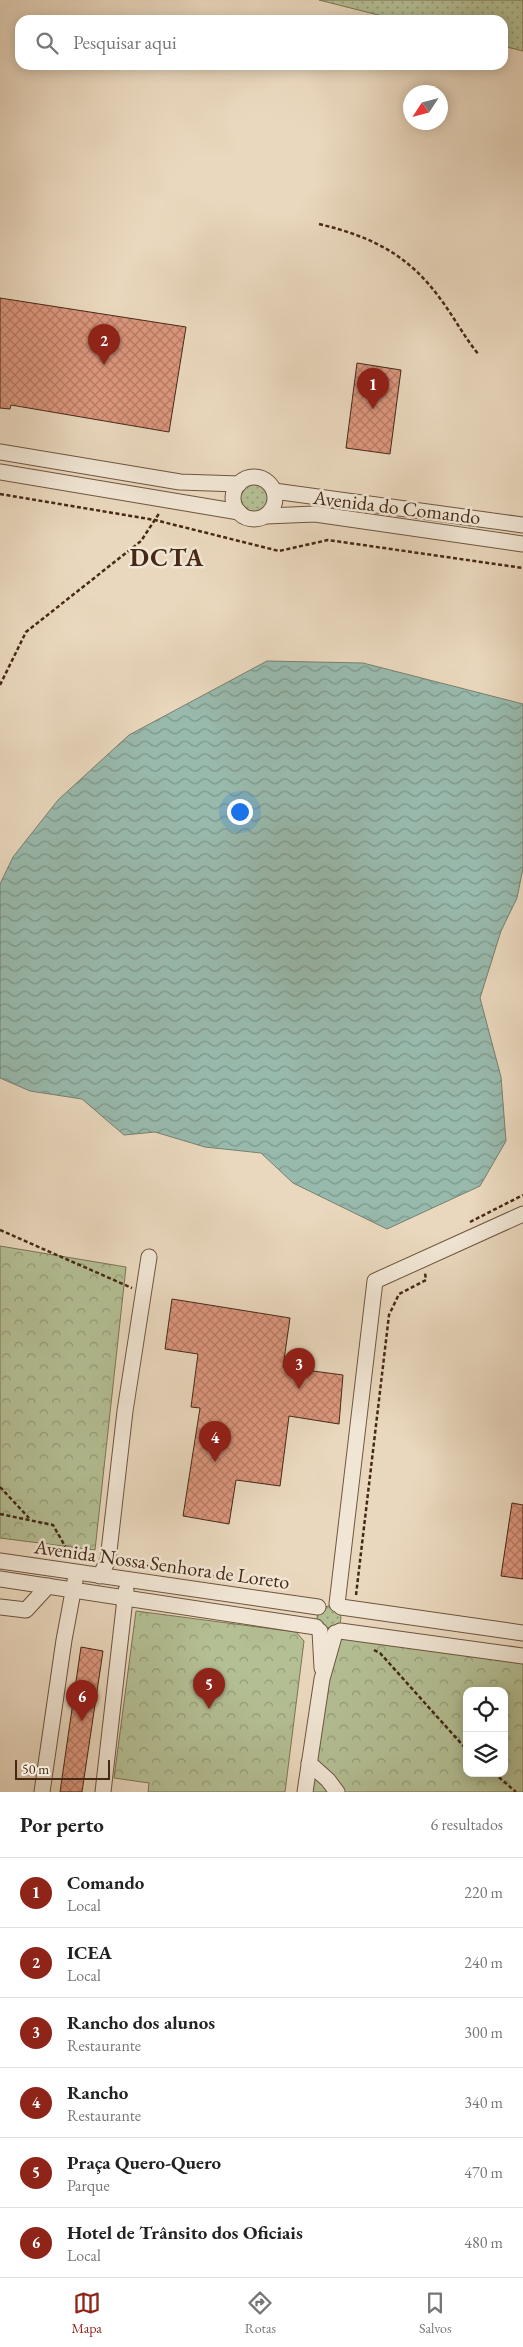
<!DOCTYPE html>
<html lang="pt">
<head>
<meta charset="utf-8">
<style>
	body { margin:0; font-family:"EB Garamond",serif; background:#f6f6f6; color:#222 }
	.controls { position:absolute; right:15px; bottom:15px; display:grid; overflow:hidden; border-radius:10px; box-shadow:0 2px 12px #0003 }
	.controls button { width:45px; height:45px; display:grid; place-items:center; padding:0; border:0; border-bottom:1px solid #e0e0e0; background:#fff; color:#222; font:25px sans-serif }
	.compass { position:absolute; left:403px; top:85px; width:45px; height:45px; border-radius:50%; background:#fff; box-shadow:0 2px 12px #0003; rotate:234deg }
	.scale { position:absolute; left:15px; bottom:12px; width:95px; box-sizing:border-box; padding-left:5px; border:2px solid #462915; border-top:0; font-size:14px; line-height:18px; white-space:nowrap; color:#462915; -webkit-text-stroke:4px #f1e6d5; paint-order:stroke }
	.you { position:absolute; left:239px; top:811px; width:18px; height:18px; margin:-12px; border:4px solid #fff; border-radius:50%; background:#1a73e8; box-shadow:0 0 0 8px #1a73e833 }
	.badge { display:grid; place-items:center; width:32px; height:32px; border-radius:50%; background:#8f2418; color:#fff; font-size:16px; font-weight:700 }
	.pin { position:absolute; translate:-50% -41px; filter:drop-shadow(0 1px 2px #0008) }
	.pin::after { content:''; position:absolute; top:26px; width:18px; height:15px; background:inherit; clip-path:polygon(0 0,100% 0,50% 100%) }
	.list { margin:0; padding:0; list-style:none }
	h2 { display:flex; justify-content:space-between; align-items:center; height:65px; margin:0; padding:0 20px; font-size:21px }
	h2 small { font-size:16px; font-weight:400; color:#767676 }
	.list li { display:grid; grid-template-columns:32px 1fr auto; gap:15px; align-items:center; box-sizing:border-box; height:70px; padding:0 20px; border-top:1px solid #e0e0e0 }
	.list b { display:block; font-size:19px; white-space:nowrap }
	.list p { margin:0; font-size:16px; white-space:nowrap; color:#767676 }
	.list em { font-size:16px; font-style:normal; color:#767676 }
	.icon { flex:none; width:28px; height:28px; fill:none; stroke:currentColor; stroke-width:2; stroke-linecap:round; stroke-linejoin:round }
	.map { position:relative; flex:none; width:523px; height:1792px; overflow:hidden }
	.search { position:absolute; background:#fff; box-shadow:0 2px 12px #0003; left:15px; right:15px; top:15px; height:55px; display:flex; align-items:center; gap:12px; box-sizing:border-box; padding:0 18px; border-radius:15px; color:#767676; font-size:19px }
	.sheet { height:485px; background:#fff }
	nav { display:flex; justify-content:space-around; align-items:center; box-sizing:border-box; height:70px; border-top:1px solid #e0e0e0; background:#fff; font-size:14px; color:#767676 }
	nav a { display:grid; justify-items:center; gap:2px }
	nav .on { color:#8f2418 }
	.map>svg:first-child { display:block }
	.grass { fill:url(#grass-dots); stroke:#7d7454 }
	.park { fill:url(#park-crowns); stroke:#7d7454; fill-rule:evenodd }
	.water { fill:url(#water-waves); stroke:#778070 }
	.building { fill:url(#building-cross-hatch); stroke:#462915 }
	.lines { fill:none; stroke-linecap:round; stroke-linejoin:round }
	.minor-casing { stroke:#6f553f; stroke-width:17 }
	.path { stroke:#462915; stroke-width:2.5; stroke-dasharray:4 2.5; stroke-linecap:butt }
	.minor { stroke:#f1e6d5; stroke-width:15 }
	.labels { text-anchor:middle; stroke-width:5; stroke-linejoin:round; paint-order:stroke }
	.street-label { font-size:20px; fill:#462915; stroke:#f1e6d5 }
	.district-label { font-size:25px; font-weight:bold; letter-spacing:1px; fill:#462915; stroke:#f1e6d5 }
</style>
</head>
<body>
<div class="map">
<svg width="523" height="1792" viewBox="0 0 523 1792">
	<defs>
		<pattern id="grass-dots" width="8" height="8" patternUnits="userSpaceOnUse" patternTransform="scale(1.25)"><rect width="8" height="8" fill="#b4bf94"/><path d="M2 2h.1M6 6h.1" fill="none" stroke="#949b78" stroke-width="1.8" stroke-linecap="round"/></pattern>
		<pattern id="park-crowns" width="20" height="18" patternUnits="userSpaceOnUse" patternTransform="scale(1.25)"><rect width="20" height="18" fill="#b4bf94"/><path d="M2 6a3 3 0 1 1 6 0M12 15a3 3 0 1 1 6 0" fill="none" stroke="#949b78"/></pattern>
		<pattern id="water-waves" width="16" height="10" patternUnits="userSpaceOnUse" patternTransform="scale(1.25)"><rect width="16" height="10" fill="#98baad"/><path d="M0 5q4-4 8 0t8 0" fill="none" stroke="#7e978c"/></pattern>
		<pattern id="building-cross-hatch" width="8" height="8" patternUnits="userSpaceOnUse" patternTransform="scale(1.25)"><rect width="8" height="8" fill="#dd977e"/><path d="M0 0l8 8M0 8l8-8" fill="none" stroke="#b57b66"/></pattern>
	</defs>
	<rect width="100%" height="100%" fill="#ead8be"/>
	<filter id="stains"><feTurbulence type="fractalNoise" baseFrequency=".004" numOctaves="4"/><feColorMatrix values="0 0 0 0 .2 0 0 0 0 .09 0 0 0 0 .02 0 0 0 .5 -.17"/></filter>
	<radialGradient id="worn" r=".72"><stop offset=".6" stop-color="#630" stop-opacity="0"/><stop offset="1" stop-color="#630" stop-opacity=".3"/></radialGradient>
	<!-- grass -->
	<g class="grass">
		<path d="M319 0H523V51L503 46V20H398Z"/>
		<circle cx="255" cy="498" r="18"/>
		<circle cx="329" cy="1618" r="12"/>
	</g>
	<!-- park -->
	<g class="park">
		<path d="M0 1246 126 1267 95 1550 0 1538Z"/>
		<path d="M136 1611 296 1632 304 1641 285 1792H148L149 1783 114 1778Z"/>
		<path d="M340 1631 523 1656V1792H303ZM467 1691H504V1773H467Z"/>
	</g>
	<!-- water -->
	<path class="water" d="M267 661 363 663 523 704V868L517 898 501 931 480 998 501 1077 506 1141 480 1186 387 1229 293 1183 261 1153 205 1147 155 1132 124 1135 82 1099 30 1091 0 1078V884L13 857 58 800 129 735Z"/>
	<!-- building -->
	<g class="building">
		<path d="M0 298 186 327 169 432 11 405 10 409 0 408Z"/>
		<path d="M357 363 401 370 390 454 346 448Z"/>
		<path d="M172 1299 290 1318 283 1367 343 1375 339 1424 289 1416 280 1486 236 1480 229 1524 183 1516 200 1408 191 1407 198 1354 165 1349Z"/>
		<path d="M512 1503 523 1505V1579L501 1576Z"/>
		<path d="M81 1647 103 1651 82 1792H60Z"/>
	</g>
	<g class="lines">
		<!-- minor casing -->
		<g class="minor-casing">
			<g id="minor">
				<path d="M0 452 180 482 239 484"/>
				<path d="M0 472 239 512"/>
				<circle cx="254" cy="498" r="21"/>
				<path d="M274 491 523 525"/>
				<path d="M266 516 315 514 523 544"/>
				<path d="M0 1561 318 1607"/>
				<path d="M100 1576 108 1560 125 1411 149 1257"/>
				<path d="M0 1579 316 1627"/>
				<path d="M337 1604 375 1281 523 1214"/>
				<path d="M0 1607 26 1610 48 1586"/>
				<path d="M341 1607 523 1633"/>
				<path d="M320 1631 322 1668"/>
				<path d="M340 1631 523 1656"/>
				<path d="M309 1763 328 1780 337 1792"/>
				<path d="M42 1792 64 1640 75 1581"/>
				<path d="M103 1792 126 1590"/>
				<path d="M305 1792 322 1679 335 1633"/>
			</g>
		</g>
		<!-- path -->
		<g class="path">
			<path d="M319 224C373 237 409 255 442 301 455 319 465 338 479 355"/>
			<path d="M0 494 155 520 279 551 328 540 523 568"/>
			<path d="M0 685 26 632 141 541 160 512"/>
			<path d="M470 1222 523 1195"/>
			<path d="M0 1230 132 1288"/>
			<path d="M0 1487 29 1518"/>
			<path d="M0 1514 53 1525 69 1553 96 1558"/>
			<path d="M121 1562 256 1583"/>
			<path d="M356 1595 389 1315 399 1294 426 1280 425 1273"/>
			<path d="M374 1650 380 1653 467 1750"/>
			<path d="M494 1773 516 1792"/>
		</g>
		<!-- minor -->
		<use href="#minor" class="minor"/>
	</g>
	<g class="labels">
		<!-- street labels -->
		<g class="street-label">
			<text transform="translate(397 507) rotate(7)" y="7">Avenida do Comando</text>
			<text transform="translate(162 1564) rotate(8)" y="7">Avenida Nossa Senhora de Loreto</text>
		</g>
		<!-- district labels -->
		<g class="district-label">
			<text x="167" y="566">DCTA</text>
		</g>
	</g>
	<rect width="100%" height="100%" filter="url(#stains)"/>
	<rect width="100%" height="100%" fill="url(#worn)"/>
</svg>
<div class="controls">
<button><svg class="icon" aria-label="locate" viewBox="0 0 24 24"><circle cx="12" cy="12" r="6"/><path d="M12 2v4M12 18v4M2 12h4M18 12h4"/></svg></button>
<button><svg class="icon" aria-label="layers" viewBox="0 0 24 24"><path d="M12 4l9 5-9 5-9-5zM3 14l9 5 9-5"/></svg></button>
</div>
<svg class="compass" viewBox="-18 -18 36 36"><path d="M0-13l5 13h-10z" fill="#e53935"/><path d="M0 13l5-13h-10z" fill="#767676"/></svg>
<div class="scale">50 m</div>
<div class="you"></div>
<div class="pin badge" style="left:373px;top:409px">1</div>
<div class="pin badge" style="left:104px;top:365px">2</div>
<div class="pin badge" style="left:299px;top:1389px">3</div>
<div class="pin badge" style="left:215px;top:1462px">4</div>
<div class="pin badge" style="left:209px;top:1709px">5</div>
<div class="pin badge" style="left:82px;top:1721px">6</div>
<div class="search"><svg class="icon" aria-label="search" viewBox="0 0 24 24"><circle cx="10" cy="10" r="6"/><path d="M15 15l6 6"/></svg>Pesquisar aqui</div>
</div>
<section class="sheet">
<h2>Por perto<small>6 resultados</small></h2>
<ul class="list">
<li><span class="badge">1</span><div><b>Comando</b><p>Local</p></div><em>220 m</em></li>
<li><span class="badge">2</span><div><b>ICEA</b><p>Local</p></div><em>240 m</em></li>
<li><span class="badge">3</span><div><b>Rancho dos alunos</b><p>Restaurante</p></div><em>300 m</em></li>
<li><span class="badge">4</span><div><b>Rancho</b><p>Restaurante</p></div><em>340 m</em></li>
<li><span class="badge">5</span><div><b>Praça Quero-Quero</b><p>Parque</p></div><em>470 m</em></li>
<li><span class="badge">6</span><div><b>Hotel de Trânsito dos Oficiais</b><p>Local</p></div><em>480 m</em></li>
</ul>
</section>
<nav>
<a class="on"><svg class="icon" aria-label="map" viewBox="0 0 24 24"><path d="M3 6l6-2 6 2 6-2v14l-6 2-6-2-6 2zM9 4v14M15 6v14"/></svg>Mapa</a>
<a><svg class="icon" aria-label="directions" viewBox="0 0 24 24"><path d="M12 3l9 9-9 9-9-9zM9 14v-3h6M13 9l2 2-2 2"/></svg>Rotas</a>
<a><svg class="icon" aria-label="saved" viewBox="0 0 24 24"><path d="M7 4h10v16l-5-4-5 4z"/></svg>Salvos</a>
</nav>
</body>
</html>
